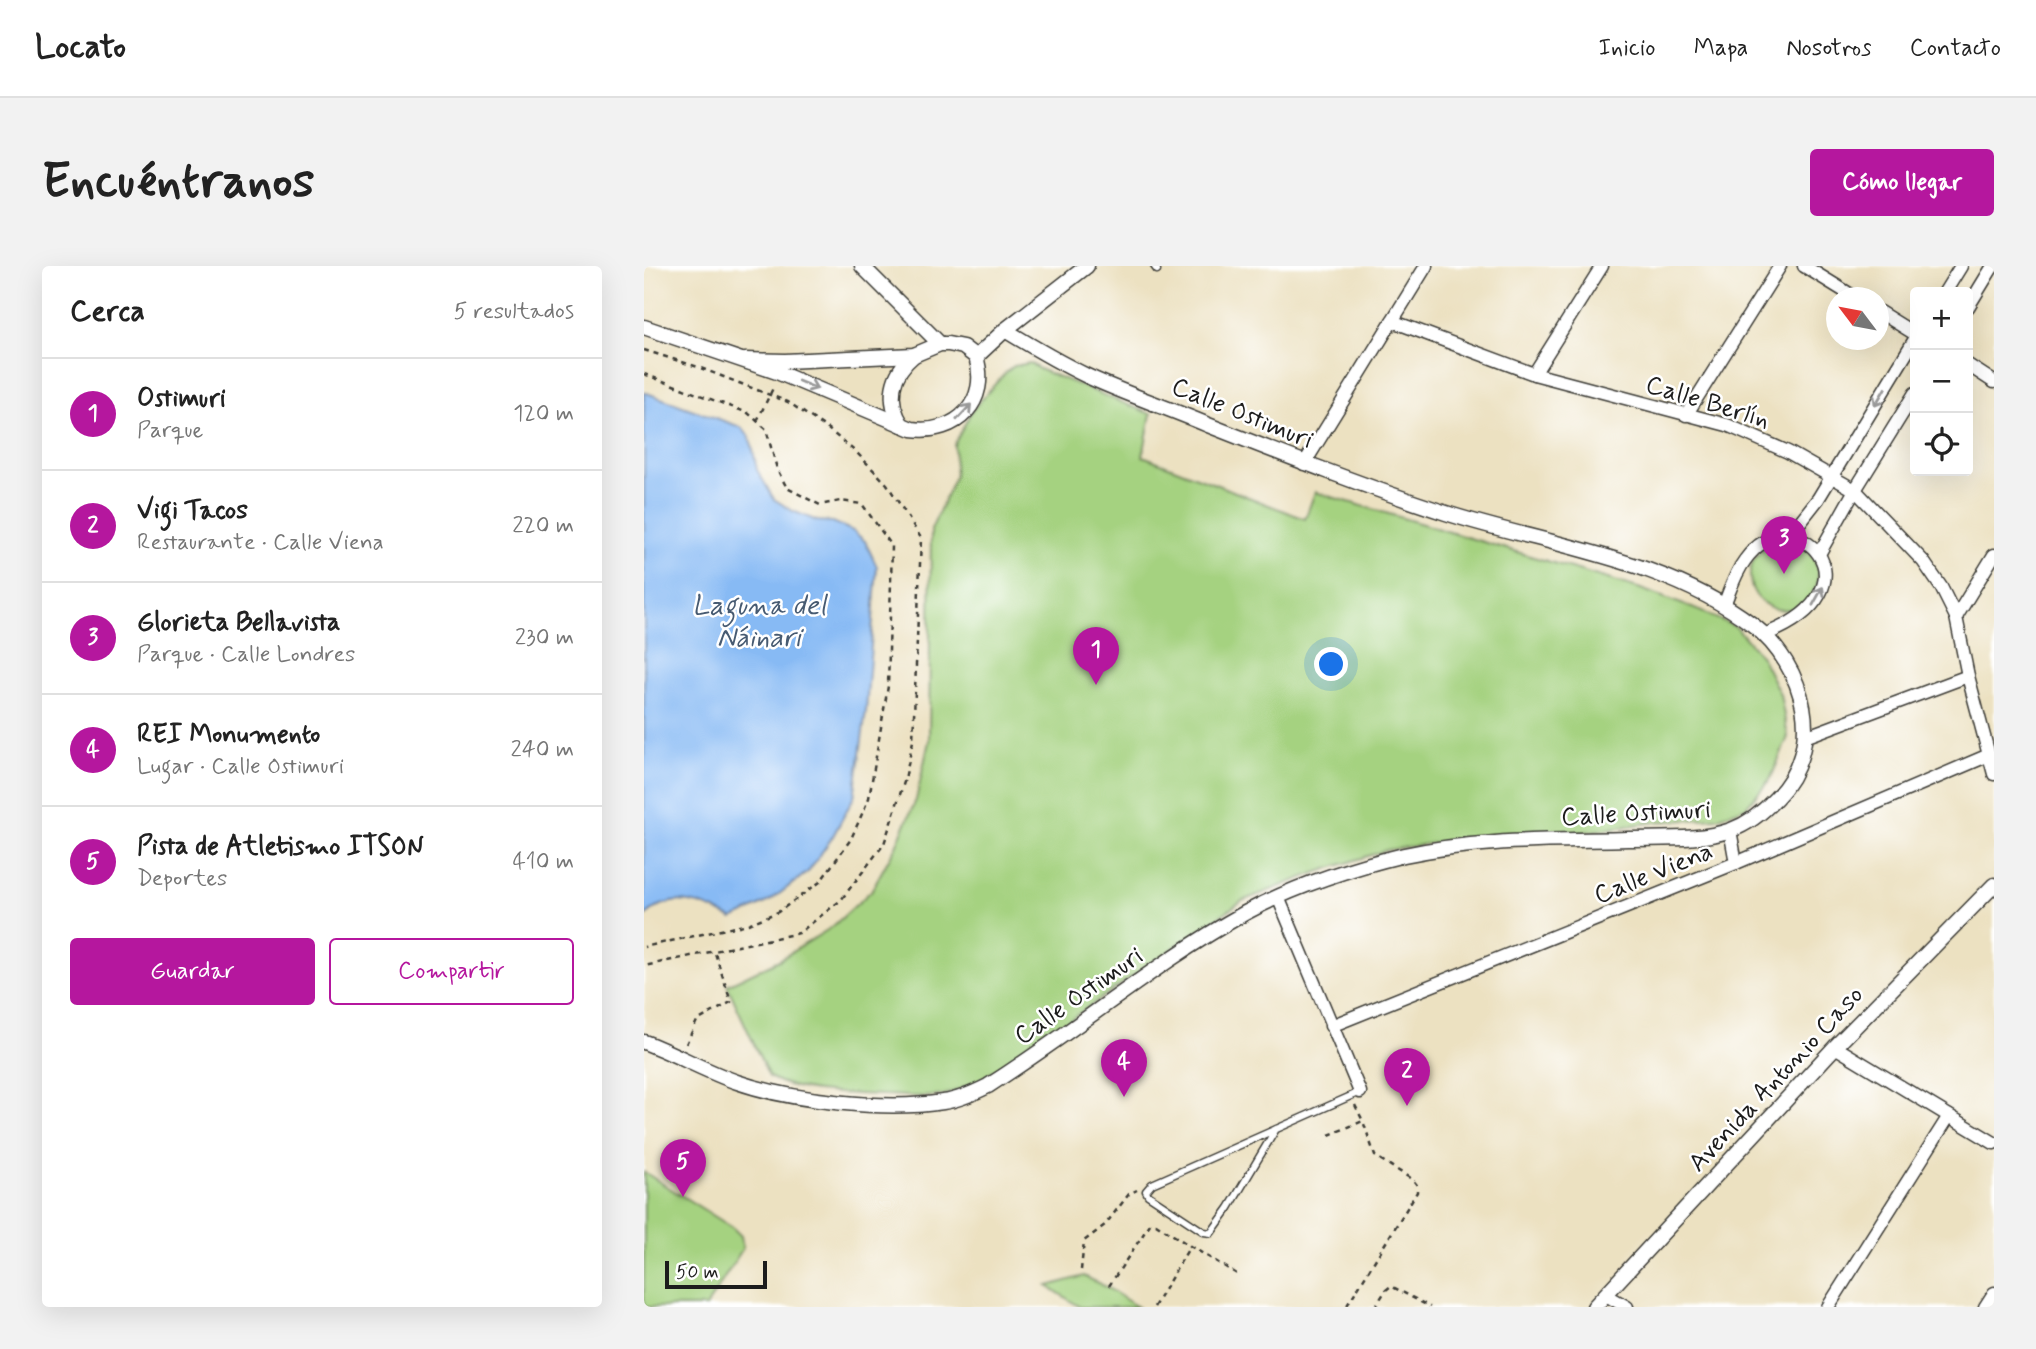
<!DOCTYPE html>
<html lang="es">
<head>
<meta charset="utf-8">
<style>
	body { margin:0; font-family:Mynerve,sans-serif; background:#f2f2f2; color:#222 }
	.controls { position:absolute; right:21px; top:21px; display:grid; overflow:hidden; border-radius:7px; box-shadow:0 7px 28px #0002 }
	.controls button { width:63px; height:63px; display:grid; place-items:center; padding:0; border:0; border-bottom:2px solid #e0e0e0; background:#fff; color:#222; font:35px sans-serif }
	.compass { position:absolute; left:1182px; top:21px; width:63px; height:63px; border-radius:50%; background:#fff; box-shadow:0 7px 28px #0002; rotate:302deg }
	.scale { position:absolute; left:21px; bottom:18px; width:102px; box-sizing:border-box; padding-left:7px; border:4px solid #1c1c1c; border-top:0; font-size:19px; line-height:24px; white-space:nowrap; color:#1c1c1c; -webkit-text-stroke:5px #fff; paint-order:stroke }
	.you { position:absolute; left:688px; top:399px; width:24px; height:24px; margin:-18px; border:5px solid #fff; border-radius:50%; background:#1a73e8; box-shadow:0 0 0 10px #1a73e833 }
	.badge { display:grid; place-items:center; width:46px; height:46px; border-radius:50%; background:#b5179e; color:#fff; font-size:23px; font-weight:700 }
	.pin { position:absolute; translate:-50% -58px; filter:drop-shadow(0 2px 4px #0008) }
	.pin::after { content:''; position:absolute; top:37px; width:24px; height:21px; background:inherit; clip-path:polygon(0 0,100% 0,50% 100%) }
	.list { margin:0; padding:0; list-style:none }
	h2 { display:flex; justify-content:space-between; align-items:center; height:91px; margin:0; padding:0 28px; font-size:30px }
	h2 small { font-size:23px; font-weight:400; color:#767676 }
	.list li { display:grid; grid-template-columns:46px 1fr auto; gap:21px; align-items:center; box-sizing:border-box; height:112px; padding:0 28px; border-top:2px solid #e0e0e0 }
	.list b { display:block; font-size:26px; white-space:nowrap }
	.list p { margin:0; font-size:23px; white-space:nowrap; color:#767676 }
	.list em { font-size:23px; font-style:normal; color:#767676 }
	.actions { display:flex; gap:14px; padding:21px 28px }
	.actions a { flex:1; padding:16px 0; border:2px solid #b5179e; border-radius:7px; text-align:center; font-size:24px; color:#b5179e }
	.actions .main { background:#b5179e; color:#fff }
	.icon { flex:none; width:38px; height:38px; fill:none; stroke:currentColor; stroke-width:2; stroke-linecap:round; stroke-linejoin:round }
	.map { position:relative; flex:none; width:1350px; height:1041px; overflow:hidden; border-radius:7px }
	header { display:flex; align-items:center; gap:42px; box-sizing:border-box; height:98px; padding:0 35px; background:#fff; border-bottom:2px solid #e0e0e0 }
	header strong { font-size:33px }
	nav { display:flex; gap:38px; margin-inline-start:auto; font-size:24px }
	.intro { display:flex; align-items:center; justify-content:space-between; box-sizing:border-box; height:168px; padding:0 42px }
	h1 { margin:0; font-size:49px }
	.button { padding:18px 32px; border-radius:7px; background:#b5179e; color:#fff; font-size:24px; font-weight:700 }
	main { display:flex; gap:42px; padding:0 42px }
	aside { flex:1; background:#fff; border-radius:7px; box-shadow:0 7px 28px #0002 }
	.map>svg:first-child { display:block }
	.green { fill:#a5d280; stroke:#60774e; stroke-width:2 }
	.water { fill:#87baf4; stroke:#526b88; stroke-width:2 }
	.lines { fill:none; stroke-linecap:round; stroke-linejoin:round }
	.service-casing { stroke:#3b3a35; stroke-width:9 }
	.minor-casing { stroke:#3b3a35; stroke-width:15 }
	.tertiary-casing { stroke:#3b3a35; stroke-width:17 }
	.path { stroke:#3b3a35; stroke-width:2.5; stroke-dasharray:5 5; stroke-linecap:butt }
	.service { stroke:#fff; stroke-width:6 }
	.minor { stroke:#fff; stroke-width:12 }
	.tertiary { stroke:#fff; stroke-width:14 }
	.oneway { stroke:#999 }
	.labels { text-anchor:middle; stroke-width:5; stroke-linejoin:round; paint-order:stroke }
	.street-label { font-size:26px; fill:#1c1c1c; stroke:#fff }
	.water-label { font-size:28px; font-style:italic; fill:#475b72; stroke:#fff }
</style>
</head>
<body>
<header>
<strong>Locato</strong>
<nav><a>Inicio</a><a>Mapa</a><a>Nosotros</a><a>Contacto</a></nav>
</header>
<div class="intro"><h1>Encuéntranos</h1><a class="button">Cómo llegar</a></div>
<main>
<aside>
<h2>Cerca<small>5 resultados</small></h2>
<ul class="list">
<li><span class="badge">1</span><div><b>Ostimuri</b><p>Parque</p></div><em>120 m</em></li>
<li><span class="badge">2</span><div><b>Vigi Tacos</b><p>Restaurante · Calle Viena</p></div><em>220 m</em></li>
<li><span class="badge">3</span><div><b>Glorieta Bellavista</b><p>Parque · Calle Londres</p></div><em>230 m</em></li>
<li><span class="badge">4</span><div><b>REI Monumento</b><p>Lugar · Calle Ostimuri</p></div><em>240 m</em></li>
<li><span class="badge">5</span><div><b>Pista de Atletismo ITSON</b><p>Deportes</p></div><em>410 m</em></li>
</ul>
<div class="actions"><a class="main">Guardar</a><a>Compartir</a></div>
</aside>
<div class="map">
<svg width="1350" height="1041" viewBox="0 0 1350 1041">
	<rect width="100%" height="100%" fill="#fff"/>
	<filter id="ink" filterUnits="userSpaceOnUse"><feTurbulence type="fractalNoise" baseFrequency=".0143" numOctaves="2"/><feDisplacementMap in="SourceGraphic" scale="14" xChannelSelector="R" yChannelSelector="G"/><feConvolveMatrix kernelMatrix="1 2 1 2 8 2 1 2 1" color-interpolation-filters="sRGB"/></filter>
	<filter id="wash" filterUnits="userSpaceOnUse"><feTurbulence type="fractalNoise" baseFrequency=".00686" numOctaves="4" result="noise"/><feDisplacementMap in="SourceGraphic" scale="28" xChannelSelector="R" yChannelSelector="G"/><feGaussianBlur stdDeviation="1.57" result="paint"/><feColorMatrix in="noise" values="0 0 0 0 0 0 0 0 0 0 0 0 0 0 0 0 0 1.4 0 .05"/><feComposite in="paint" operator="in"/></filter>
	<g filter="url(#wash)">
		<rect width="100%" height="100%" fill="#ece1c1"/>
		<!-- green -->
		<g class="green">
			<path d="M386 97 395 103 507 148 499 190 661 253 671 226 994 322 1051 343 1092 361 1117 390 1136 428 1144 471 1127 512 1102 541 1073 552 1012 556 919 569 816 573 743 584 671 607 598 635 366 795C345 808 323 823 299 829 280 833 260 829 240 829 203 827 159 829 125 811L83 719 135 694 188 661 227 625 252 580 272 534 285 475 287 264 311 210 310 179 328 144 361 107 370 100Z"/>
			<circle cx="1140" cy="310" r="34"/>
			<path d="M0 906 89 962 97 970 99 982 62 1041H0Z"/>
			<path d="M440 1010 464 1022 493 1041H436L404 1020Z"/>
		</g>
		<!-- water -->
		<path class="water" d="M0 126 97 161 104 169 108 179 113 204 130 233 149 245 173 255 189 256 209 265 221 275 233 301 222 445 210 531 189 570 165 605 126 635 89 653C59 638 29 623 0 651Z"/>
	</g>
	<g filter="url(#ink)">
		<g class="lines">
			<!-- service casing -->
			<g class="service-casing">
				<g id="service">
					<path d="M510 0 513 4"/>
					<path d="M632 863 585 942 567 967 560 966 504 929 502 925 508 918 716 826"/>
				</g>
			</g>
			<!-- minor casing -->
			<g class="minor-casing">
				<g id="minor">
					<path d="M1160 0 1212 32"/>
					<path d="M1301 26 1317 0"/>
					<path d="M1324 41 1349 0"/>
					<path d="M1234 45 1271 68"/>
					<path d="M748 55 890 108 1083 159 1144 186 1211 224 1279 295 1297 321 1312 351 1324 410 1350 508"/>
					<path d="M1324 99 1350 116"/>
					<path d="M890 108 958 0"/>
					<path d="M1042 149 1136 0"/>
					<path d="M660 198 782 0"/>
					<path d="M1138 270 1152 261 1174 233 1271 73"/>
					<path d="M1175 288 1211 224 1271 127"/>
					<path d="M1080 339C1086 324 1091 307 1101 294 1149 226 1243 322 1120 369"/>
					<path d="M1312 351 1350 289"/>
					<path d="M1161 471 1324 410"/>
					<path d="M1086 564 1092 597"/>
					<path d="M634 631 716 826"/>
					<path d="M687 760 1092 597 1345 489"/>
					<path d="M1191 781 1350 877"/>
					<path d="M962 1029 983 1041"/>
					<path d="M1184 1041 1305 850"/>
					<path d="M1341 1041 1350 1027"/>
				</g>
			</g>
			<!-- tertiary casing -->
			<g class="tertiary-casing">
				<g id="tertiary">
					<path d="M218 0 296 78"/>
					<path d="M0 61 133 106 268 163C313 169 346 135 332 91L319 81 304 78H296L270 89 141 95 101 94"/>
					<path d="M332 91 361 64 443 0"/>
					<path d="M258 159C242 134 247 108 270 89"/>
					<path d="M0 776C32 788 61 805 93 816 148 835 242 845 299 836 315 834 330 827 344 820 431 765 511 697 601 647 649 621 706 602 760 589 833 573 910 575 984 573 1017 572 1056 575 1087 564 1104 558 1120 545 1132 532 1183 480 1161 400 1109 359 1021 292 905 280 802 247 722 221 643 190 564 159 524 142 482 128 443 110 414 96 387 80 361 64"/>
					<path d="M950 1041 1191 781 1350 619"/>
				</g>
			</g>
			<!-- path -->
			<g class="path">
				<path d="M0 84 54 101 144 136 184 163 213 187 243 218 277 272 269 475 261 513 240 578 197 634 155 667 0 700"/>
				<path d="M0 108 104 147 122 163 133 203 143 222 176 239 196 235 218 238 248 280 244 420 225 532 207 573 176 616 134 646 104 658 0 681"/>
				<path d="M113 155 130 120"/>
				<path d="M42 778 53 755 87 736 70 684"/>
				<path d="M711 839 719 855"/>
				<path d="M685 869 719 855 731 890 769 914 773 919V926L702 1041"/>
				<path d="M437 1004 440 975 461 959 485 928 493 924"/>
				<path d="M465 1020 506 958H512L546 980"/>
				<path d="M510 1041 546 980 593 1008"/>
				<path d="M731 1041 742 1024 747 1020 786 1041"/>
			</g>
			<!-- service -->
			<use href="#service" class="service"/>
			<!-- minor -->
			<use href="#minor" class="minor"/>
			<!-- tertiary -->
			<use href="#tertiary" class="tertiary"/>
		</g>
		<!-- one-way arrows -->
		<defs><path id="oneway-shaft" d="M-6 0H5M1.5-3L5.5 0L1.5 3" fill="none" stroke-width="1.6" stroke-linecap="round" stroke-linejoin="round" transform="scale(1.75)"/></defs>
		<g class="oneway">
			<use href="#oneway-shaft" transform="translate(164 119) rotate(22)"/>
			<use href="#oneway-shaft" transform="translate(1236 131) rotate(121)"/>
			<use href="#oneway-shaft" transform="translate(320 146) rotate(-47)"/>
			<use href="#oneway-shaft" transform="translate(1174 330) rotate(-61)"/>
		</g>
	</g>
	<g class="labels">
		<!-- street labels -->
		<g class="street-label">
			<text transform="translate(1064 135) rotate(17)" y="9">Calle Berlín</text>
			<text transform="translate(599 146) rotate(22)" y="9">Calle Ostimuri</text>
			<text transform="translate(992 546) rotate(-3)" y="9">Calle Ostimuri</text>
			<text transform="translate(1009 606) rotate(-22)" y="9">Calle Viena</text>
			<text transform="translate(434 729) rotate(-35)" y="9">Calle Ostimuri</text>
			<text transform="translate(1131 812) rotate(-47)" y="9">Avenida Antonio Caso</text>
		</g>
		<!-- water labels -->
		<g class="water-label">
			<text x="115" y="348">Laguna del<tspan x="115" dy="32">Náinari</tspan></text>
		</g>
	</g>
</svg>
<div class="controls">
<button>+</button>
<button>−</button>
<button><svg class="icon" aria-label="locate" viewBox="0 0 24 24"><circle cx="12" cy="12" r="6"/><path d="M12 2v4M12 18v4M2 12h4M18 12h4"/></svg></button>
</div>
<svg class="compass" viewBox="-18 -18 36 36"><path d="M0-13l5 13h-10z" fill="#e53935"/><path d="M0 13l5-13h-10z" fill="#767676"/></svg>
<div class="scale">50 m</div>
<div class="you"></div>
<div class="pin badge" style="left:452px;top:419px">1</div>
<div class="pin badge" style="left:763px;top:840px">2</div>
<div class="pin badge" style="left:1140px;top:308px">3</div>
<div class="pin badge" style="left:480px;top:831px">4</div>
<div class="pin badge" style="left:39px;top:931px">5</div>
</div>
</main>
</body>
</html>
